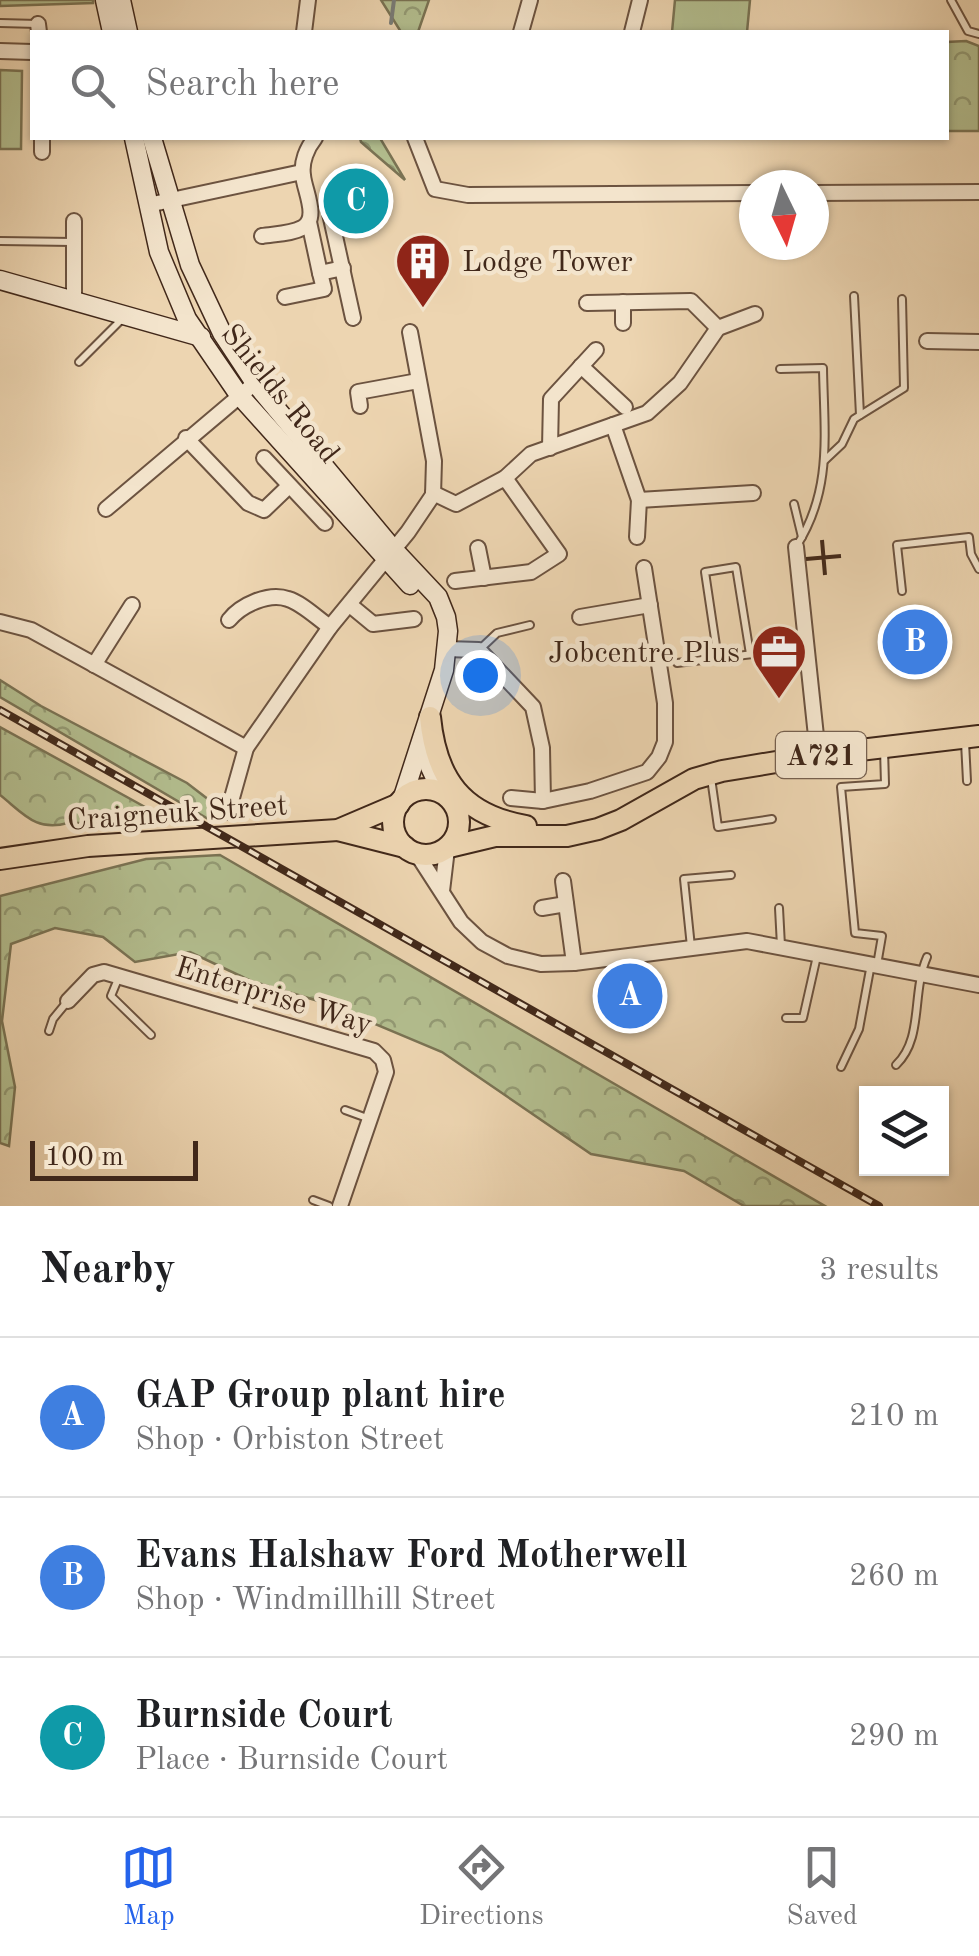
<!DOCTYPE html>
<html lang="en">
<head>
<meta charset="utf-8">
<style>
	body { margin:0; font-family:"Old Standard TT",serif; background:#f6f6f6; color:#202124 }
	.controls { position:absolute; right:30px; bottom:30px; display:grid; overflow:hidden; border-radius:0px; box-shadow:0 2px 8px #0004 }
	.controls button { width:90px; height:90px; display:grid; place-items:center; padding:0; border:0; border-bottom:2px solid #e0e0e0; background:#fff; color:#202124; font:50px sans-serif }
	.compass { position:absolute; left:739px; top:170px; width:90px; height:90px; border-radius:50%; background:#fff; box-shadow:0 2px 8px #0004; rotate:175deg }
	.scale { position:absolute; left:30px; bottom:25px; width:168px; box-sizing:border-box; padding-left:10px; border:5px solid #41281a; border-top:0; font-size:28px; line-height:35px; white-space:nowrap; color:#41281a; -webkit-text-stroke:8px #f3e4cc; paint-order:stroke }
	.you { position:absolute; left:480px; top:675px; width:35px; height:35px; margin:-25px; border:8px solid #fff; border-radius:50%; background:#1a73e8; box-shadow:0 0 0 15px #1a73e833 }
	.badge { display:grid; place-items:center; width:65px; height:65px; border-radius:50%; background:#2563eb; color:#fff; font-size:32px; font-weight:700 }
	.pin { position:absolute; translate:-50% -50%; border:5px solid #fff; box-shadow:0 2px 10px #0006 }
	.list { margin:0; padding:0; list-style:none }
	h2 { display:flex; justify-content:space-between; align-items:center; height:130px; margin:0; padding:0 40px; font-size:42px }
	h2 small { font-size:32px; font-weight:400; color:#757577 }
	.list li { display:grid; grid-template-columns:65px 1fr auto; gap:30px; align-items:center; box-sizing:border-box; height:160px; padding:0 40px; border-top:2px solid #e0e0e0 }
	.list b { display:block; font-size:38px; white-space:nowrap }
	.list p { margin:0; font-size:32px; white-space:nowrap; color:#757577 }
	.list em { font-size:32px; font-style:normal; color:#757577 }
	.icon { flex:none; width:55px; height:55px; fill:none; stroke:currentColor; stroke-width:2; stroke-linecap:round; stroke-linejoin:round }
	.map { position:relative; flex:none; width:979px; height:1206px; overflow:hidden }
	.search { position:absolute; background:#fff; box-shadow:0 2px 8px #0004; left:30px; right:30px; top:30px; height:110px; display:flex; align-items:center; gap:25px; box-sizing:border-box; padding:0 35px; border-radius:0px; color:#757577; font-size:38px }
	.sheet { height:610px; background:#fff }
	nav { display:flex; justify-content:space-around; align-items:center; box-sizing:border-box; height:140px; border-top:2px solid #e0e0e0; background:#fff; font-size:28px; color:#757577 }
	nav a { display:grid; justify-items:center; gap:5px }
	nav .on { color:#2563eb }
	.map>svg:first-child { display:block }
	.forest { fill:url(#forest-crowns); stroke:#7a7354; stroke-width:2.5 }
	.park { fill:#b3be8f; stroke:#7a7354; stroke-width:2.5 }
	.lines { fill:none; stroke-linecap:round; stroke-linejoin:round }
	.stream { stroke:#797d78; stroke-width:4 }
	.lane-casing { stroke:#6c5340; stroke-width:10 }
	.street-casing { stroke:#6c5340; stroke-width:18 }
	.secondary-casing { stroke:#41281a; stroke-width:21 }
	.primary-casing { stroke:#41281a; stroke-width:24 }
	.lane { stroke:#f3e4cc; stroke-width:6 }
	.street { stroke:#f3e4cc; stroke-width:14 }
	.secondary { stroke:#f3e4cc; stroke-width:18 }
	.primary { stroke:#edd5b1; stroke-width:20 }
	.rail-casing { stroke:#41281a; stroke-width:8 }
	.rail { stroke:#f3e4cc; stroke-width:4; stroke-dasharray:11; stroke-linecap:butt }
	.ticks { fill:none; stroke:#41281a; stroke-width:4 }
	.labels { text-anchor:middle; stroke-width:9; stroke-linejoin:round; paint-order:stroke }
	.shield { fill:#f3e4cc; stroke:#76604f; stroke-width:2.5 }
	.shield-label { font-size:28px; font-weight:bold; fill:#41281a }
	.poi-label { font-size:30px; fill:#41281a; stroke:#f3e4cc; text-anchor:start }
	.street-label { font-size:30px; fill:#41281a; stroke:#f3e4cc }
</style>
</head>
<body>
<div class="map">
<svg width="979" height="1206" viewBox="0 0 979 1206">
	<defs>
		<pattern id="forest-crowns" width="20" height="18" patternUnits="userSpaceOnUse" patternTransform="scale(2.5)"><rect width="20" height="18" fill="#b3be8f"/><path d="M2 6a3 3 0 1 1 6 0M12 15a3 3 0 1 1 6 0" fill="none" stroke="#939a74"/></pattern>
	</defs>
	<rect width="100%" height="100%" fill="#edd5b1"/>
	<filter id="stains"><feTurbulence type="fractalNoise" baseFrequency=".002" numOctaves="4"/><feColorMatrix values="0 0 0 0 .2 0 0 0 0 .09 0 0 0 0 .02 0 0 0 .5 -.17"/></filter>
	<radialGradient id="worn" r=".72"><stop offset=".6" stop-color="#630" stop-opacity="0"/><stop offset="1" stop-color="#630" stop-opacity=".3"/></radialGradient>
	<!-- forest -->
	<g class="forest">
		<path d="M381 0H429L418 32H401Z"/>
		<path d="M966 41 979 46V131H947V42Z"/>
		<path d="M360 138H380L405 180 361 142Z"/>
		<path d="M0 680 41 706 187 783 209 800 210 820 0 697Z"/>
		<path d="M0 727 174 823H68C36 832 24 814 0 795Z"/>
		<path d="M220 855 825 1206H744L684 1171 591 1154 442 1052 325 1003 251 981 190 952 135 962 103 937 55 928 11 944 2 1021 15 1087 9 1146 0 1143V896L146 859Z"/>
	</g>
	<!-- park -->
	<g class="park">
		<path d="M0 0H93V3L0 6Z"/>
		<path d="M675 0H750L747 32H672Z"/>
		<path d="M0 70 22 71 21 149H0Z"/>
	</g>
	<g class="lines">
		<!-- stream -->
		<path class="stream" d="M391 23 394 0"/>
		<!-- lane casing -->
		<g class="lane-casing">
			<g id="lane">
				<path d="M951 0 968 31 979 34"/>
				<path d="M0 23 38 24"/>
				<path d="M0 241 73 242"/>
				<path d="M854 296 860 415"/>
				<path d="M79 362 123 318"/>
				<path d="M780 369 823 368C824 433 833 490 796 547"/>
				<path d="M825 460 842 444 854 419 904 388 902 299"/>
				<path d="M794 504 802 537"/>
				<path d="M902 591 897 545 969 537 971 554 979 569"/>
				<path d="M479 650 497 633 530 625"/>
				<path d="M718 659 705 572 736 567 750 654"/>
				<path d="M677 663 805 648"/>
				<path d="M965 742 967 781"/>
				<path d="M711 778 718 827 772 819"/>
				<path d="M779 908 781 946"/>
				<path d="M691 947 684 879 731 875"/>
				<path d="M877 965 882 936 855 933 841 787 885 784 884 749"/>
				<path d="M118 979 111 996 151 1035"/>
				<path d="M786 1018H803L817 956"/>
				<path d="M49 1031 53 1019 67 1002"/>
				<path d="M896 1065C924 1038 911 994 927 957"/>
				<path d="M841 1067 859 1029 871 964"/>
				<path d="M345 1110 367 1118"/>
				<path d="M313 1200 329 1206"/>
			</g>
		</g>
		<!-- street casing -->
		<g class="street-casing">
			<g id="street">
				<path d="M38 24 39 32"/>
				<path d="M304 32 308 0"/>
				<path d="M521 32 530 0"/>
				<path d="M632 32 640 0"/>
				<path d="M0 51 32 52"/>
				<path d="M42 138V152"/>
				<path d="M415 138 435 189 468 195 754 193"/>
				<path d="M814 193 979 192"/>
				<path d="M148 205 302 172"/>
				<path d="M329 209 353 318"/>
				<path d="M309 222 320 273"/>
				<path d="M262 236C274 234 291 234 302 228 320 219 304 190 303 175 301 162 307 148 315 138"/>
				<path d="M285 297 324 289 320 273 343 268"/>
				<path d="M74 301V221"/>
				<path d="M623 302V323"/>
				<path d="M587 303 691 301 718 328"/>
				<path d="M927 341 979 342"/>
				<path d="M581 366 625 407"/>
				<path d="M360 406 358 392 418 381"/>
				<path d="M613 425 639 500 753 493"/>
				<path d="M186 438 248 503 264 510 289 486"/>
				<path d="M550 448 551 399 596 350"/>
				<path d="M264 458 325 523"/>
				<path d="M433 493 456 504 505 478 531 454 647 413 680 383 718 328 755 314"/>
				<path d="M106 509 255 383"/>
				<path d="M637 537 639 500"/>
				<path d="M796 547 818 755"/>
				<path d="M478 548 484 578"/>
				<path d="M455 581 531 572 559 554 505 478"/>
				<path d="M350 605 373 624 414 619"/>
				<path d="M580 617 650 605"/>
				<path d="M229 620C241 605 269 592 288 599 302 603 318 619 330 627"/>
				<path d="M0 622 31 630 246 748"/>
				<path d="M445 649 479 650 533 707 542 748 543 801"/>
				<path d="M94 665 132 605"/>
				<path d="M511 798 543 801 590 791 647 772 659 757 665 742V703L644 568"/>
				<path d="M228 812 246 748 330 627 408 532 433 495 434 461 410 332"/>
				<path d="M417 854 461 922 482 942 508 956 541 964 574 963 747 941 979 985"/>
				<path d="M563 881 574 963"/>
				<path d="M442 891 447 849"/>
				<path d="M542 908 566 904"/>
				<path d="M68 1001 93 975 104 972 374 1051 383 1060 386 1072 340 1206"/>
			</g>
		</g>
		<!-- secondary casing -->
		<g class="secondary-casing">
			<g id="secondary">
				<path d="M105 0 112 32"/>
				<path d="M121 0 128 32"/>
				<path d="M134 138 159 252 187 319 239 395 410 585"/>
				<path d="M152 138 190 265 222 333 255 383 393 549 438 597 446 617 448 631 444 670 402 800"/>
				<path d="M0 280 201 337"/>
				<path d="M423 737 430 767 442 793"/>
			</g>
		</g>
		<!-- primary casing -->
		<g class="primary-casing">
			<g id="primary">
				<path d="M430 717C436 779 462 815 526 826"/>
				<circle cx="426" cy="822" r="33"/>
				<path d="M338 830 405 847"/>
				<path d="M449 847 495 836H567L598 829 621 820 694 779 722 771 818 755 979 736"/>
				<path d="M0 859 88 846 338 830 399 804"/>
			</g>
		</g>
		<!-- lane -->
		<use href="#lane" class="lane"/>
		<!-- street -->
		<use href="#street" class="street"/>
		<!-- secondary -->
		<use href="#secondary" class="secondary"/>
		<!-- primary -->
		<use href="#primary" class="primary"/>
		<!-- rail casing -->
		<g class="rail-casing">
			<path id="rail" d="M0 710 879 1206"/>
		</g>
		<!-- rail -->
		<use href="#rail" class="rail"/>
	</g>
	<!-- ticks -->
	<path class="ticks" d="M822 540 825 575M806 559 841 556"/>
	<!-- icons -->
	<defs>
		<g id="building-pin" transform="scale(2.875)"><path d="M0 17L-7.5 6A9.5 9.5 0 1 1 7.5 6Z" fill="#8f2418" stroke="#f3e4cc"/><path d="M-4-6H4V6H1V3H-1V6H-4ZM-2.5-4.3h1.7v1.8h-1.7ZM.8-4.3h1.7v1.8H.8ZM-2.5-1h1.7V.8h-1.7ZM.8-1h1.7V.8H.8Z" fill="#fff"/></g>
		<g id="office-pin" transform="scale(2.875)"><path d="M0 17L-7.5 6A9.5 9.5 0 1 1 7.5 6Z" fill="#8f2418" stroke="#f3e4cc"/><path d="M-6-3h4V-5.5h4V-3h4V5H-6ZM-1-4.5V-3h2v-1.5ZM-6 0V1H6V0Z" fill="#fff"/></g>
	</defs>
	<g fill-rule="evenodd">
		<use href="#building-pin" x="423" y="261"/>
		<use href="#office-pin" x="779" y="652"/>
	</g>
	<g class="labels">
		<!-- shield labels -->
		<rect class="shield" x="776" y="732" width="90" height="46" rx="8"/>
		<g class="shield-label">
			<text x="821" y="765">A721</text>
		</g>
		<!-- poi labels -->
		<g class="poi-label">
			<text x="462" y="271">Lodge Tower</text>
			<text x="740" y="662" text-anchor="end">Jobcentre Plus</text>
		</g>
		<!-- street labels -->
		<g class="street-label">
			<text transform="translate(281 393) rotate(51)" y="10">Shields Road</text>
			<text transform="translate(177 812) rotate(-4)" y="10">Craigneuk Street</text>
			<text transform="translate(274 995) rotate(17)" y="10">Enterprise Way</text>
		</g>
	</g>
	<rect width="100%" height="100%" filter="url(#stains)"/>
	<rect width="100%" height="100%" fill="url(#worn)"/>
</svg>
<div class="controls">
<button><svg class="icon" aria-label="layers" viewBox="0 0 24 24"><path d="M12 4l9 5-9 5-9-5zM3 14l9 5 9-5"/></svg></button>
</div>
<svg class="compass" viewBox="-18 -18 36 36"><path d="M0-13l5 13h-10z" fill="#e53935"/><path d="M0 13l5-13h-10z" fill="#757577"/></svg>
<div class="scale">100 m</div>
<div class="you"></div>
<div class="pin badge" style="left:630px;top:996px;background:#3f7fe0">A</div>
<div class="pin badge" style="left:915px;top:642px;background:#3f7fe0">B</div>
<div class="pin badge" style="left:356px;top:201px;background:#0f9aa8">C</div>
<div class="search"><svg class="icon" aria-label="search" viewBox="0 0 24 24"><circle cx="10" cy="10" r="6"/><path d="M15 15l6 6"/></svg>Search here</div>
</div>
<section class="sheet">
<h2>Nearby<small>3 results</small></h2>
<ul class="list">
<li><span class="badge" style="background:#3f7fe0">A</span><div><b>GAP Group plant hire</b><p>Shop · Orbiston Street</p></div><em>210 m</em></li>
<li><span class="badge" style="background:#3f7fe0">B</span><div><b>Evans Halshaw Ford Motherwell</b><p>Shop · Windmillhill Street</p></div><em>260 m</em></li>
<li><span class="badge" style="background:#0f9aa8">C</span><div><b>Burnside Court</b><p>Place · Burnside Court</p></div><em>290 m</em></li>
</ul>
</section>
<nav>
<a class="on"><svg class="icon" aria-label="map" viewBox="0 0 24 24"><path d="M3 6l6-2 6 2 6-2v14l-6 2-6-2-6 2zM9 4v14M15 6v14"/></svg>Map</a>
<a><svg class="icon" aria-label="directions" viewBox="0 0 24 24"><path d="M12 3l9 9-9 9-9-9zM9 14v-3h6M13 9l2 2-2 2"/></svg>Directions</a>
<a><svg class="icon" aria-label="saved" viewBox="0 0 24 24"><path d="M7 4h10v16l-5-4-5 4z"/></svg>Saved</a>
</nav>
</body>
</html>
